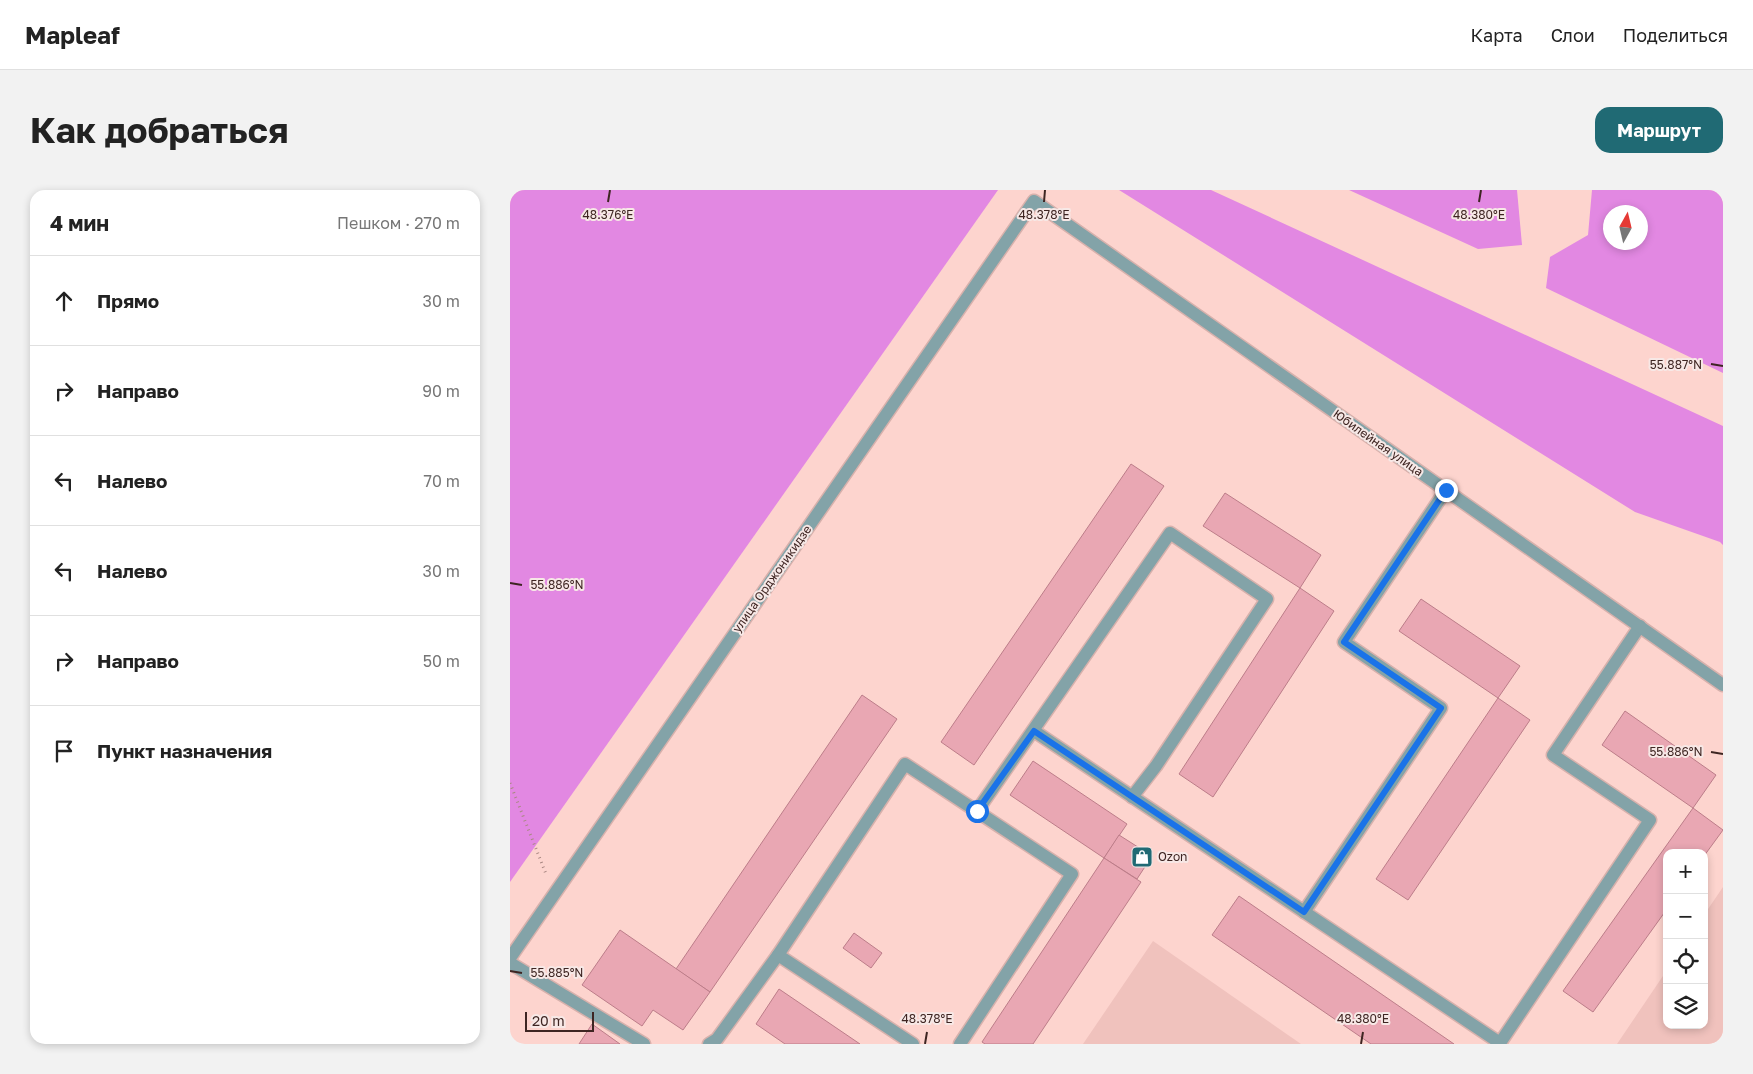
<!DOCTYPE html>
<html lang="ru">
<head>
<meta charset="utf-8">
<style>
	body { margin:0; font-family:"Golos Text",sans-serif; background:#f2f2f2; color:#222 }
	.controls { position:absolute; right:15px; bottom:15px; display:grid; overflow:hidden; border-radius:10px; box-shadow:0 2px 8px #0003 }
	.controls button { width:45px; height:45px; display:grid; place-items:center; padding:0; border:0; border-bottom:1px solid #e0e0e0; background:#fff; color:#222; font:25px sans-serif }
	.compass { position:absolute; left:1093px; top:15px; width:45px; height:45px; border-radius:50%; background:#fff; box-shadow:0 2px 8px #0003; rotate:8deg }
	.scale { position:absolute; left:15px; bottom:12px; width:69px; box-sizing:border-box; padding-left:5px; border:2px solid #3e2522; border-top:0; font-size:14px; line-height:18px; white-space:nowrap; color:#3e2522; -webkit-text-stroke:4px #f7e8e6; paint-order:stroke }
	.stop { position:absolute; width:15px; height:15px; margin:-11px; border:4px solid #1a73e8; border-radius:50%; background:#fff }
	.stop.end { background:#1a73e8; border-color:#fff; box-shadow:0 1px 5px #0008 }
	.list { margin:0; padding:0; list-style:none }
	h2 { display:flex; justify-content:space-between; align-items:center; height:65px; margin:0; padding:0 20px; font-size:21px }
	h2 small { font-size:16px; font-weight:400; color:#767676 }
	.list li { display:grid; grid-template-columns:32px 1fr auto; gap:15px; align-items:center; box-sizing:border-box; height:90px; padding:0 20px; border-top:1px solid #e0e0e0 }
	.list b { display:block; font-size:19px; white-space:nowrap }
	.list em { font-size:16px; font-style:normal; color:#767676 }
	.icon { flex:none; width:28px; height:28px; fill:none; stroke:currentColor; stroke-width:2; stroke-linecap:round; stroke-linejoin:round }
	.map { position:relative; flex:none; width:1213px; height:854px; overflow:hidden; border-radius:15px }
	header { display:flex; align-items:center; gap:30px; box-sizing:border-box; height:70px; padding:0 25px; background:#fff; border-bottom:1px solid #e0e0e0 }
	header strong { font-size:24px }
	nav { display:flex; gap:28px; margin-inline-start:auto; font-size:18px }
	.intro { display:flex; align-items:center; justify-content:space-between; box-sizing:border-box; height:120px; padding:0 30px }
	h1 { margin:0; font-size:35px }
	.button { padding:12px 22px; border-radius:15px; background:#206a74; color:#fff; font-size:18px; font-weight:700 }
	main { display:flex; gap:30px; padding:0 30px }
	aside { flex:1; background:#fff; border-radius:15px; box-shadow:0 2px 8px #0003 }
	.map>svg:first-child { display:block }
	.built { fill:#f0c2bd }
	.green { fill:#e288e2; fill-rule:evenodd }
	.building { fill:#e9a7b3; stroke:#bc7d89 }
	.lines { fill:none; stroke-linecap:round; stroke-linejoin:round }
	.service-casing { stroke:#d7b1ac; stroke-width:15 }
	.minor-casing { stroke:#d7b1ac; stroke-width:15 }
	.path { stroke:#aa8883; stroke-width:3; stroke-dasharray:1 4; stroke-linecap:butt }
	.service { stroke:#83a3a8; stroke-width:12 }
	.minor { stroke:#83a3a8; stroke-width:12 }
	.route { stroke:#1a73e8; stroke-width:6 }
	.ticks { fill:none; stroke:#3e2522; stroke-width:2 }
	.labels { text-anchor:middle; stroke-width:4; stroke-linejoin:round; paint-order:stroke }
	.street-label { font-size:12px; fill:#3e2522; stroke:#f7e8e6 }
	.poi-label { font-size:12px; fill:#3e2522; stroke:#f7e8e6; text-anchor:start }
	.ticks-label { font-size:12px; text-anchor:middle; fill:#3e2522; stroke:#f7e8e6; stroke-width:4; stroke-linejoin:round; paint-order:stroke }
</style>
</head>
<body>
<header>
<strong>Mapleaf</strong>
<nav><a>Карта</a><a>Слои</a><a>Поделиться</a></nav>
</header>
<div class="intro"><h1>Как добраться</h1><a class="button">Маршрут</a></div>
<main>
<aside>
<h2>4 мин<small>Пешком · 270 m</small></h2>
<ul class="list">
<li><svg class="icon" aria-label="ahead" viewBox="0 0 24 24"><path d="M12 20V5M6 11l6-6 6 6"/></svg><div><b>Прямо</b></div><em>30 m</em></li>
<li><svg class="icon" aria-label="right" viewBox="0 0 24 24"><path d="M7 20v-9h11M14 6l5 5-5 5"/></svg><div><b>Направо</b></div><em>90 m</em></li>
<li><svg class="icon" aria-label="left" viewBox="0 0 24 24"><path d="M17 20v-9H6M10 6l-5 5 5 5"/></svg><div><b>Налево</b></div><em>70 m</em></li>
<li><svg class="icon" aria-label="left" viewBox="0 0 24 24"><path d="M17 20v-9H6M10 6l-5 5 5 5"/></svg><div><b>Налево</b></div><em>30 m</em></li>
<li><svg class="icon" aria-label="right" viewBox="0 0 24 24"><path d="M7 20v-9h11M14 6l5 5-5 5"/></svg><div><b>Направо</b></div><em>50 m</em></li>
<li><svg class="icon" aria-label="arrive" viewBox="0 0 24 24"><path d="M6 21V4h12l-3 4 3 4H6"/></svg><div><b>Пункт назначения</b></div></li>
</ul>
</aside>
<div class="map">
<svg width="1213" height="854" viewBox="0 0 1213 854">
	<rect width="100%" height="100%" fill="#fdd4ce"/>
	<!-- built -->
	<g class="built">
		<path d="M1213 697V854H1107L1157 780V835H1194V725Z"/>
		<path d="M643 751 791 854H573Z"/>
	</g>
	<!-- green -->
	<g class="green">
		<path d="M0 0H488L0 692Z"/>
		<path d="M609 0H701L1213 236V355L1210 352 1125 322Z"/>
		<path d="M839 0H1007L1012 55 968 59Z"/>
		<path d="M1082 0H1213V183L1036 98 1040 67 1078 45ZM1130 22V52H1100V22Z"/>
	</g>
	<!-- building -->
	<g class="building">
		<path d="M621 274 654 296 464 575 431 552Z"/>
		<path d="M715 303 811 365 790 398 693 336Z"/>
		<path d="M790 398 824 421 703 607 669 584Z"/>
		<path d="M911 409 1010 476 988 508 889 441Z"/>
		<path d="M352 505 387 529 200 802 166 779Z"/>
		<path d="M988 508 1020 530 898 710 866 689Z"/>
		<path d="M1115 521 1206 585 1183 618 1092 555Z"/>
		<path d="M523 571 617 634 594 668 500 605Z"/>
		<path d="M1183 618 1213 640 1194 666V663H1157V719L1083 822 1053 801Z"/>
		<path d="M609 645 642 666 627 689 594 668Z"/>
		<path d="M594 668 631 692 523 854H475L472 852Z"/>
		<path d="M729 706 944 854H861L702 745Z"/>
		<path d="M110 740 200 802 173 840 143 820 132 836 72 795Z"/>
		<path d="M344 743 372 763 361 778 333 758Z"/>
		<path d="M269 799 350 854H275L246 834Z"/>
		<path d="M82 834 110 854H69Z"/>
	</g>
	<g class="lines">
		<!-- service casing -->
		<g class="service-casing">
			<g id="service">
				<path d="M524 541 990 853 1140 630 1043 565 1130 436"/>
				<path d="M467 621 660 343 757 409 646 576 622 607"/>
				<path d="M794 722 931 518 834 452 936 300"/>
				<path d="M0 773 134 854"/>
				<path d="M199 854 207 849 268 765"/>
				<path d="M403 854 268 765 395 574 562 684 450 854"/>
			</g>
		</g>
		<!-- minor casing -->
		<g class="minor-casing">
			<path id="minor" d="M0 768 524 11 1213 495"/>
		</g>
		<!-- path -->
		<path class="path" d="M0 593 36 684"/>
		<!-- service -->
		<use href="#service" class="service"/>
		<!-- minor -->
		<use href="#minor" class="minor"/>
	</g>
	<g class="lines">
		<!-- route -->
		<path class="route" d="M467 621 524 541 794 722 931 518 834 452 936 300"/>
	</g>
	<!-- ticks -->
	<path class="ticks" d="M98 12 100 0M534 12 535 0M969 12 971 0M1201 174 1213 176M0 393 12 395M1201 562 1213 564M0 781 12 783M415 854 417 842M851 854 853 842"/>
	<!-- icons -->
	<defs>
		<g id="shop-square" transform="scale(1.125)"><rect x="-9" y="-9" width="18" height="18" rx="4" fill="#206a74" stroke="#f7e8e6"/><path d="M-5-2.5h2.3a2.7 3.5 0 0 1 5.4 0H5L5.5 6h-11ZM-1.5-2.5h3a1.5 2.3 0 0 0-3 0Z" fill="#fff"/></g>
	</defs>
	<g fill-rule="evenodd">
		<use href="#shop-square" x="632" y="667"/>
	</g>
	<g class="labels">
		<!-- street labels -->
		<g class="street-label">
			<text transform="translate(868 253) rotate(35)" y="4">Юбилейная улица</text>
			<text transform="translate(262 389) rotate(-55)" y="4">улица Орджоникидзе</text>
		</g>
		<!-- poi labels -->
		<g class="poi-label">
			<text x="648" y="671">Ozon</text>
		</g>
	</g>
	<g class="ticks-label">
		<text x="98" y="29">48.376°E</text>
		<text x="534" y="29">48.378°E</text>
		<text x="969" y="29">48.380°E</text>
		<text x="1166" y="179">55.887°N</text>
		<text x="47" y="399">55.886°N</text>
		<text x="1166" y="566">55.886°N</text>
		<text x="47" y="787">55.885°N</text>
		<text x="417" y="833">48.378°E</text>
		<text x="853" y="833">48.380°E</text>
	</g>
</svg>
<div class="controls">
<button>+</button>
<button>−</button>
<button><svg class="icon" aria-label="locate" viewBox="0 0 24 24"><circle cx="12" cy="12" r="6"/><path d="M12 2v4M12 18v4M2 12h4M18 12h4"/></svg></button>
<button><svg class="icon" aria-label="layers" viewBox="0 0 24 24"><path d="M12 4l9 5-9 5-9-5zM3 14l9 5 9-5"/></svg></button>
</div>
<svg class="compass" viewBox="-18 -18 36 36"><path d="M0-13l5 13h-10z" fill="#e53935"/><path d="M0 13l5-13h-10z" fill="#767676"/></svg>
<div class="scale">20 m</div>
<div class="stop" style="left:467px;top:621px"></div>
<div class="stop end" style="left:936px;top:300px"></div>
</div>
</main>
</body>
</html>
